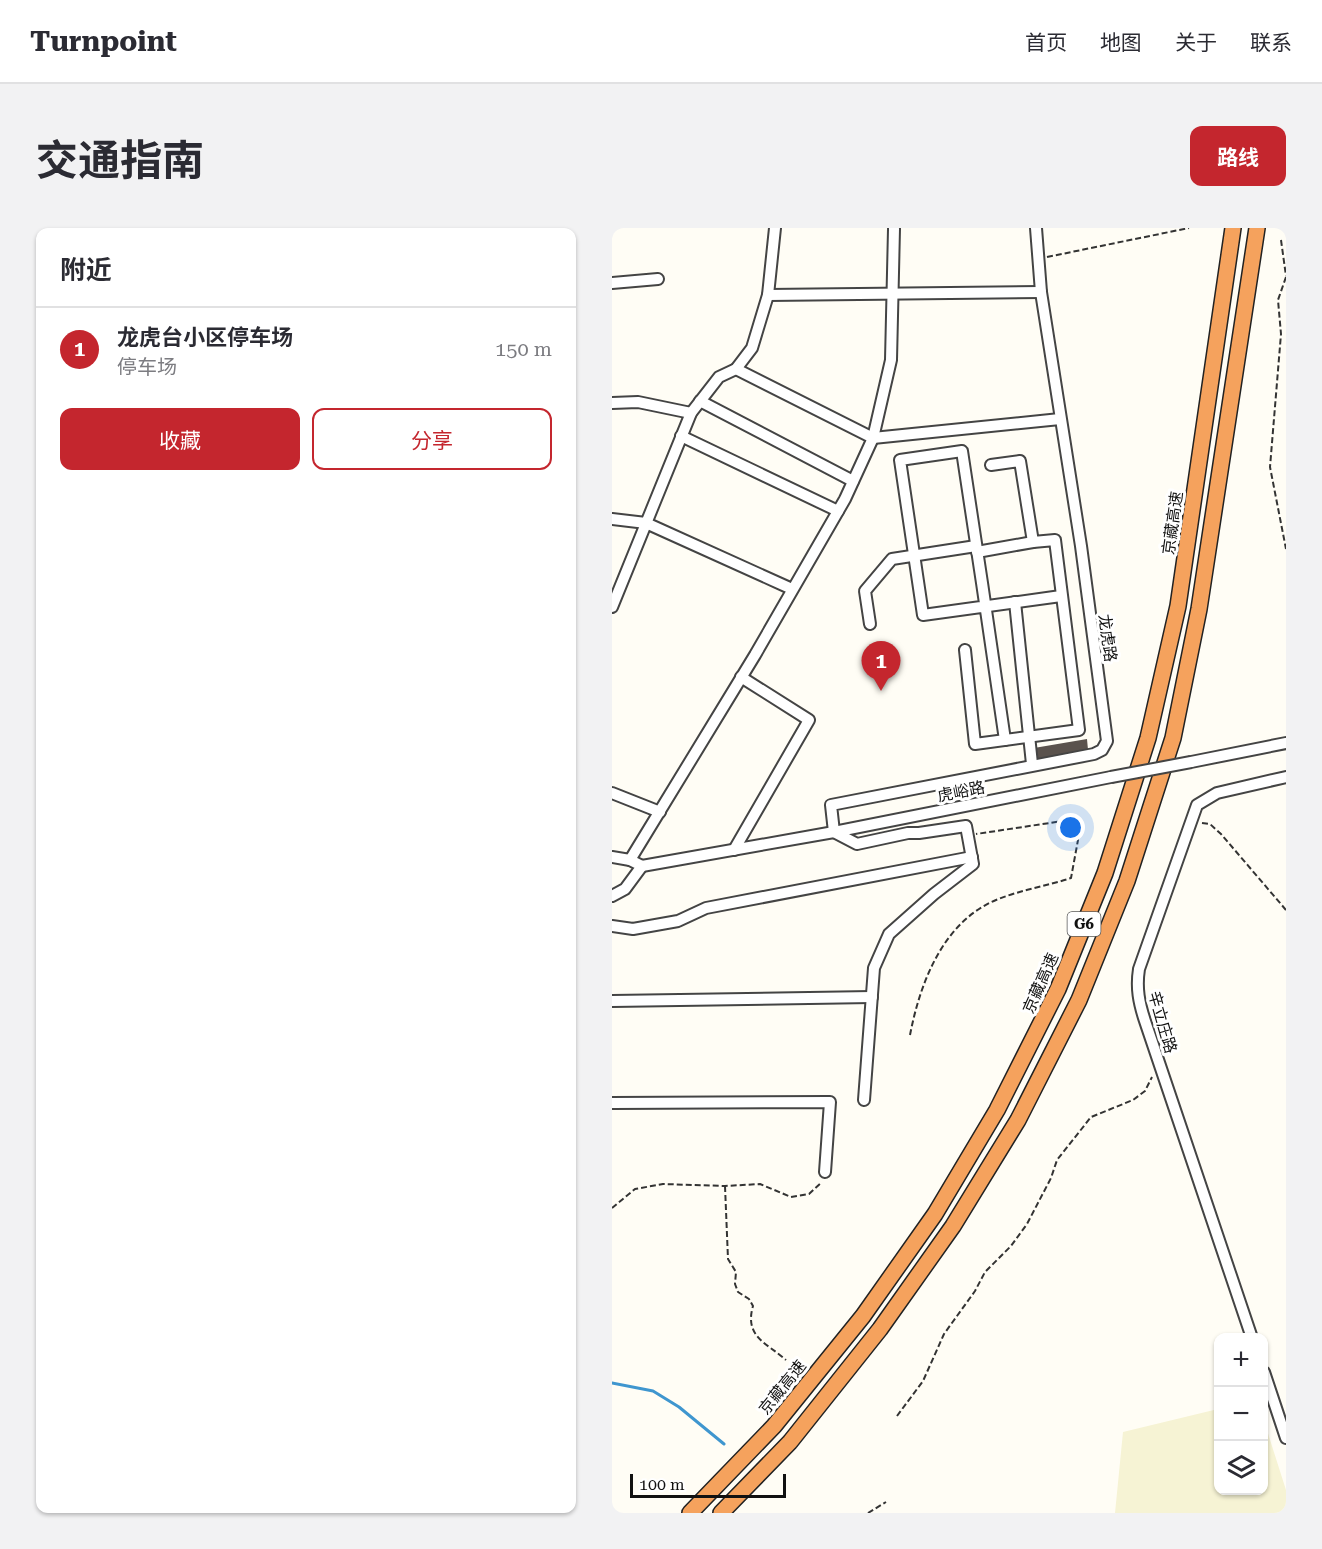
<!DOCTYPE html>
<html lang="zh">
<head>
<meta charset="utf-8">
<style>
	body { margin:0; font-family:"Roboto Serif","Noto Sans SC",serif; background:#f2f2f3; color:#2b2b33 }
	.controls { position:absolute; right:18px; bottom:18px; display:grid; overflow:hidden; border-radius:12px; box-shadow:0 2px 4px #0004 }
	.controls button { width:54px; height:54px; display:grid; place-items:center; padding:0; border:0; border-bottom:2px solid #e1e1e2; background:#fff; color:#2b2b33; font:30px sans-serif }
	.scale { position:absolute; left:18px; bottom:15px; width:156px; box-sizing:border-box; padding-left:6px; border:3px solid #111; border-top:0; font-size:16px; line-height:21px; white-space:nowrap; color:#111; -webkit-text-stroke:4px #fff; paint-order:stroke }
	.you { position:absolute; left:459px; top:600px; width:21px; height:21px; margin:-15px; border:4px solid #fff; border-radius:50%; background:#1a73e8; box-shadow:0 0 0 9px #1a73e833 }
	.badge { display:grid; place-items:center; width:39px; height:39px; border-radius:50%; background:#c4262e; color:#fff; font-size:20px; font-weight:700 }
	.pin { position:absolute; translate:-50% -50px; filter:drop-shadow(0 2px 3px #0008) }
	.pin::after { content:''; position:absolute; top:32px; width:21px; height:18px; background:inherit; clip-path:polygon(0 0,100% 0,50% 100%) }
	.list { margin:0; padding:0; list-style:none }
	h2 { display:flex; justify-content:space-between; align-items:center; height:78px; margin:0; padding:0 24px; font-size:26px }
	h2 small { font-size:20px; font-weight:400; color:#7c7c81 }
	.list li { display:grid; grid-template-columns:39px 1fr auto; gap:18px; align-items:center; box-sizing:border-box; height:84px; padding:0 24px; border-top:2px solid #e1e1e2 }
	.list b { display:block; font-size:22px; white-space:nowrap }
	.list p { margin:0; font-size:20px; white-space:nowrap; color:#7c7c81 }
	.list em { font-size:20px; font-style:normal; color:#7c7c81 }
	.actions { display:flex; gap:12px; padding:18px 24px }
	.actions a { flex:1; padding:14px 0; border:2px solid #c4262e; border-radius:12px; text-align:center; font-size:21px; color:#c4262e }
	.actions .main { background:#c4262e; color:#fff }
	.icon { flex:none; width:33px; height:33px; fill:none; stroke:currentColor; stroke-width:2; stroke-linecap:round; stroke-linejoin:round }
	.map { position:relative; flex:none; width:674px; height:1285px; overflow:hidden; border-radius:12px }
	header { display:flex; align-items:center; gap:36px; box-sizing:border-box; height:84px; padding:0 30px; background:#fff; border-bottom:2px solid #e1e1e2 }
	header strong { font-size:28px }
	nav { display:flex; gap:33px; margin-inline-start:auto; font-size:21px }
	.intro { display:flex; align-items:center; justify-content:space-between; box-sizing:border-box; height:144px; padding:0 36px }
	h1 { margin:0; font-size:42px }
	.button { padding:15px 27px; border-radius:12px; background:#c4262e; color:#fff; font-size:21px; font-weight:700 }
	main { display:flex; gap:36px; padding:0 36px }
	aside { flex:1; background:#fff; border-radius:12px; box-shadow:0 2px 4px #0004 }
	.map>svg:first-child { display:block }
	.farmland { fill:#f6f3d4 }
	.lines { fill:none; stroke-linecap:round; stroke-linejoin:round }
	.stream { stroke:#3f96cf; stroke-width:3 }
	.building { fill:#5a524d }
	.minor-casing { stroke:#444; stroke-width:14 }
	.highway-casing { stroke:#222; stroke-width:18 }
	.path { stroke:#333; stroke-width:2; stroke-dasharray:6 3; stroke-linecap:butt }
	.minor { stroke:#fff; stroke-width:10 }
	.highway { stroke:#f5a25d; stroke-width:15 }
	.minor-bridge-casing { stroke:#444; stroke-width:14; stroke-linecap:butt }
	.minor-bridge { stroke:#fff; stroke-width:10 }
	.labels { text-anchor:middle; stroke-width:6; stroke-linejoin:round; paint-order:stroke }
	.shield { fill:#fff; stroke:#585858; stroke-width:1.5 }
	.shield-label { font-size:15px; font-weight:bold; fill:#111 }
	.street-label { font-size:16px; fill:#111; stroke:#fff }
</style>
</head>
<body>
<header>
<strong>Turnpoint</strong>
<nav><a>首页</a><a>地图</a><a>关于</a><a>联系</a></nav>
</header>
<div class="intro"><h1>交通指南</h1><a class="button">路线</a></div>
<main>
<aside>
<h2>附近<small></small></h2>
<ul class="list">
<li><span class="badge">1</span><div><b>龙虎台小区停车场</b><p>停车场</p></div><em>150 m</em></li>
</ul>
<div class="actions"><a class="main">收藏</a><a>分享</a></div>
</aside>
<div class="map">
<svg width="674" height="1285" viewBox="0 0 674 1285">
	<rect width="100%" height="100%" fill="#fffdf5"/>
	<!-- farmland -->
	<path class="farmland" d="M606 1181V1262H652V1193L674 1262V1285H503L511 1204Z"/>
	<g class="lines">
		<!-- stream -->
		<path class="stream" d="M0 1155 41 1163 67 1179 112 1216"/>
	</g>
	<!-- building -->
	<path class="building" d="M475 511 476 522 424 531 422 520Z"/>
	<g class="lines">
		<!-- minor casing -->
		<g class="minor-casing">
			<g id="minor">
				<path d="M0 55 46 51"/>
				<path d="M156 67 429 64"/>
				<path d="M124 141 261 210 448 191"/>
				<path d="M88 173 241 253"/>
				<path d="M0 175 26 174 79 185"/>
				<path d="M69 208 226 283"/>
				<path d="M0 291 34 295 180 361"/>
				<path d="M365 324 421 314"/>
				<path d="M403 374 420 536"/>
				<path d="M0 379 79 185 107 149 124 141 140 120 156 67 163 0"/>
				<path d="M258 396 253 363 280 331 364 318"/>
				<path d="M353 422 363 516 467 502 443 312 421 314 408 233 379 237"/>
				<path d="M393 512C379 416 365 319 350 223L288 232 311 387 449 368"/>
				<path d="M579 534 674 515"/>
				<path d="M0 565 48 584"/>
				<path d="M122 622 197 492 129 449"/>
				<path d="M0 629 18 632 30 638 13 661 0 668"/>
				<path d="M18 632 143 427 233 271 261 210 279 132 282 1"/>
				<path d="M30 638 222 604 499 549"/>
				<path d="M0 698 21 701 66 693 94 680 360 629"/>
				<path d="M0 773 260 769"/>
				<path d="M252 872 262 740 277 706 322 666 361 636 354 598 307 605H296L245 616 222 604 219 577 482 526 490 522 495 513 469 318 429 64 424 0"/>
				<path d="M0 875 218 874 213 944"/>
				<path d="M640 1110 533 793C527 775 524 760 527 741L585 577 605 565 674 549"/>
				<path d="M652 1144 674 1210"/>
			</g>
		</g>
		<!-- highway casing -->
		<g class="highway-casing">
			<g id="highway">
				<path d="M78 1285 162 1198 251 1088 323 986 385 882 446 761 493 645 536 510 566 378 621 0"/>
				<path d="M109 1285 178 1214 268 1101 341 998 406 892 467 772 515 653 561 510 587 381 645 0"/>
			</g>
		</g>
		<!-- path -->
		<g class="path">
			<path d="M669 12 674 48"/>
			<path d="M435 29 577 0"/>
			<path d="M674 49 666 72 669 106 658 239 674 321"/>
			<path d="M590 595 598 596 609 606 674 682"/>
			<path d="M298 807C308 755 331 694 384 672 408 662 435 658 459 650L466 612 463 601 451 593 364 606"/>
			<path d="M113 958 116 1031 124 1044 123 1056 126 1064 137 1071 141 1078C132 1109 155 1115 174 1132"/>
			<path d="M0 980 23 961 51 956 113 958 148 956 179 969 197 966 210 954"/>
			<path d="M285 1188 311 1153 332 1106 363 1063 373 1044 399 1018 415 996 439 950 445 932 479 889 521 872 533 863 540 849"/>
			<path d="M256 1285 274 1274"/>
		</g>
		<!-- minor -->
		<use href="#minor" class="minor"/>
		<!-- highway -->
		<use href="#highway" class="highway"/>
		<!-- minor-bridge casing -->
		<g class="minor-bridge-casing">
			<path id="minor-bridge" d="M499 549 579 534"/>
		</g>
		<!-- minor-bridge -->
		<use href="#minor-bridge" class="minor-bridge"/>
	</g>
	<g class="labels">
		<!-- shield labels -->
		<rect class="shield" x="455.5" y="684" width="33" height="24" rx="4.5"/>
		<g class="shield-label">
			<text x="472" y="701">G6</text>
		</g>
		<!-- street labels -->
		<g class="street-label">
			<text transform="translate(560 295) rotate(-82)" y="6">京藏高速</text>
			<text transform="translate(496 410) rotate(82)" y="6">龙虎路</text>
			<text transform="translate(349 563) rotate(-11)" y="6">虎峪路</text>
			<text transform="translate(428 755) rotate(-66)" y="6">京藏高速</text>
			<text transform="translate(551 794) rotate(74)" y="6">辛立庄路</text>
			<text transform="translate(170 1159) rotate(-51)" y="6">京藏高速</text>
		</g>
	</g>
</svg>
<div class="controls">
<button>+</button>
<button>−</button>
<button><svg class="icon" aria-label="layers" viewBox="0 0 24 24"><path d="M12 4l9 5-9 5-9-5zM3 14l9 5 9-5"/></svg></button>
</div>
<div class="scale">100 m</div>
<div class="you"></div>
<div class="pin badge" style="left:269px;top:463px">1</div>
</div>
</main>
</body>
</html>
